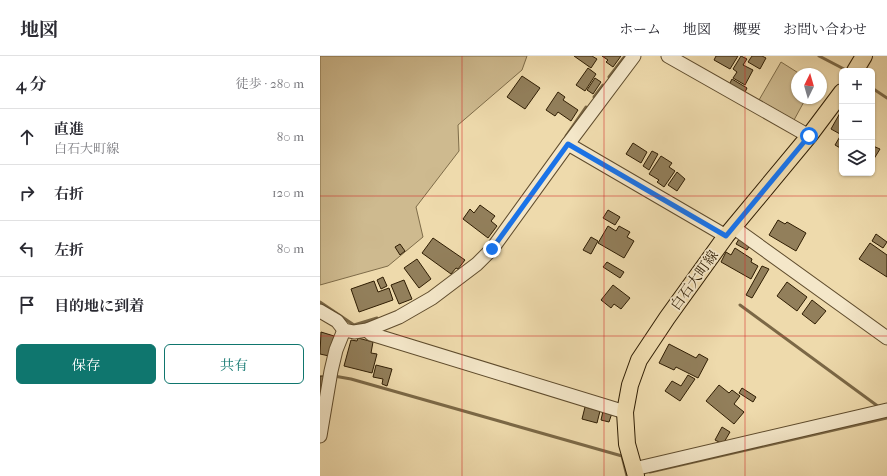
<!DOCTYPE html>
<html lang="ja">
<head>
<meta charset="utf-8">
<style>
	body { margin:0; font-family:"IM FELL French Canon","Noto Serif JP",serif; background:#f7f7f7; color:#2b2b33 }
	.controls { position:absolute; right:12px; top:12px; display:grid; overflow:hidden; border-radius:6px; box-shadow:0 1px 3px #0004 }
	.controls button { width:36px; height:36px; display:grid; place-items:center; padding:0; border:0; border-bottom:1px solid #e1e1e2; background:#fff; color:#2b2b33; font:20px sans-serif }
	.compass { position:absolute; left:471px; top:12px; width:36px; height:36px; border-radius:50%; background:#fff; box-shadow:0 1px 3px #0004; rotate:5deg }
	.stop { position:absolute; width:12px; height:12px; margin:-9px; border:3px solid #1a73e8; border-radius:50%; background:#fff }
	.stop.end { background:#1a73e8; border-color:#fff; box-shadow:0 1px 4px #0008 }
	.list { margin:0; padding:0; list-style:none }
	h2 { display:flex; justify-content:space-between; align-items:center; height:52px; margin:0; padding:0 16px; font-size:17px }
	h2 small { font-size:13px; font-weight:400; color:#7c7c81 }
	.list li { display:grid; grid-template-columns:26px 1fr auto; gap:12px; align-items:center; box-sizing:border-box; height:56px; padding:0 16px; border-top:1px solid #e1e1e2 }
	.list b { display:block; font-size:15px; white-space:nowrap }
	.list p { margin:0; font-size:13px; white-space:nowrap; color:#7c7c81 }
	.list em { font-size:13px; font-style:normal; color:#7c7c81 }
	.actions { display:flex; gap:8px; padding:12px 16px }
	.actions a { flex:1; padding:9px 0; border:1px solid #0f766e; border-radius:6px; text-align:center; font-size:14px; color:#0f766e }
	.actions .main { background:#0f766e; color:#fff }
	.icon { flex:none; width:22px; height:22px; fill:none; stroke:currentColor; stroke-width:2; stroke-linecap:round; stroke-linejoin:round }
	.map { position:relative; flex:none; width:567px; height:420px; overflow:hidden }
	header { display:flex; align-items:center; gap:24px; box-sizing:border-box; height:56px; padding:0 20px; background:#fff; border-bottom:1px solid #e1e1e2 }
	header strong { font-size:19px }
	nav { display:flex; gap:22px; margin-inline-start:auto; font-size:14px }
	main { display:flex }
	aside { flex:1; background:#fff }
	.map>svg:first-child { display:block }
	.green { fill:#ceba8f; stroke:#7e6c49 }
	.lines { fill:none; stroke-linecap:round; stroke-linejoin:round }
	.stream { stroke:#7b6846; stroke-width:3 }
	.building { fill:#927f5b; stroke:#2f1d03 }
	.minor-casing { stroke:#5f4c2d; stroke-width:15 }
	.major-casing { stroke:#2f1d03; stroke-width:18 }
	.minor { stroke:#f4e7c9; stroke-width:13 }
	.major { stroke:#eedaac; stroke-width:16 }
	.route { stroke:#1a73e8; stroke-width:5 }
	.grid { fill:none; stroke:#d62828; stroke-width:1; stroke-opacity:0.55 }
	.labels { text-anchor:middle; stroke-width:3.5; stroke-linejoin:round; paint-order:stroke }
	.street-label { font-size:14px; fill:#2f1d03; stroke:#f4e7c9 }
</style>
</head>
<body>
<header>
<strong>地図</strong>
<nav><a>ホーム</a><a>地図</a><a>概要</a><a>お問い合わせ</a></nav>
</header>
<main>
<aside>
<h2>4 分<small>徒歩 · 280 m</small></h2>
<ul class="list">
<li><svg class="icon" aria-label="ahead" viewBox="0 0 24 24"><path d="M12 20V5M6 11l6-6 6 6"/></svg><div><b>直進</b><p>白石大町線</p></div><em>80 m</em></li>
<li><svg class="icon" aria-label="right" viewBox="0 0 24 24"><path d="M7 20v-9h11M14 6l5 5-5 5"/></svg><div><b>右折</b></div><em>120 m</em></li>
<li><svg class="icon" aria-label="left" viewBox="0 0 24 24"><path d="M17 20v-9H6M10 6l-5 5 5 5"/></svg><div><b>左折</b></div><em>80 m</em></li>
<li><svg class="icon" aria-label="arrive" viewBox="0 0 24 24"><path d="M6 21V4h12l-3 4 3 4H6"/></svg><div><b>目的地に到着</b></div></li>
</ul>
<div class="actions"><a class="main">保存</a><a>共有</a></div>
</aside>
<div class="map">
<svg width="567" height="420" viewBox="0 0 567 420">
	<rect width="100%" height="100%" fill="#eedaac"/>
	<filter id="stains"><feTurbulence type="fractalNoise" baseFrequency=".005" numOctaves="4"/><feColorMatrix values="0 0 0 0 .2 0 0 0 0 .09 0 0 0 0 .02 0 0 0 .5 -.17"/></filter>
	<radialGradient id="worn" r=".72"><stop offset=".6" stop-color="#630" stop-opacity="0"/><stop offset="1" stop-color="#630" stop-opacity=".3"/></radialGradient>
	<!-- green -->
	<g class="green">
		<path d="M0 0H207L202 14 138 69 139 95 96 151 103 181 68 210 0 229Z"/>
		<path d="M461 6 480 18H477V42H486L474 64 439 44Z"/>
	</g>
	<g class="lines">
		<!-- stream -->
		<g class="stream">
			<path d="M499 0 524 13"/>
			<path d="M289 21 305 0"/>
			<path d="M552 32 567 42"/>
			<path d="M274 41 283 29"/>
			<path d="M246 80 266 51"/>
			<path d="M0 246 34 269 57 262"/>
			<path d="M420 249 559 351"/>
			<path d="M14 320 31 323 302 400 307 420"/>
			<path d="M330 416 567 362"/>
		</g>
	</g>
	<!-- building -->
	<g class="building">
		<path d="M254 0H272L277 3 271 12Z"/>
		<path d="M282 0H301L293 11 286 6 288 4Z"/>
		<path d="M396 0H418L410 13 394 4Z"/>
		<path d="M421 0 427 3 423 9 433 14 425 29 413 22 417 16 413 13Z"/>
		<path d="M432 0H442L446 2 440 13 428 6Z"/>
		<path d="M268 12 276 18 265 35 256 29Z"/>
		<path d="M202 20 220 32 205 53 187 41Z"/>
		<path d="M275 22 281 26 273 38 267 34Z"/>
		<path d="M412 23 427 32 424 38 409 29Z"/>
		<path d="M238 36 245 41 243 44 258 54 251 65 238 56 235 60 226 54Z"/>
		<path d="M520 57 522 59V75L520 78 511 73Z"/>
		<path d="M522 77V93L515 89Z"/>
		<path d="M313 87 327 96 321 107 306 98Z"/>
		<path d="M553 90 560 93 552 106V92Z"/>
		<path d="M332 95 338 98 329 114 323 110Z"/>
		<path d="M341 100 352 107 349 111 355 115 344 131 337 126 339 124 329 118Z"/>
		<path d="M357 116 365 123 357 135 348 129Z"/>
		<path d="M160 149 175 160 171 165 177 170 168 182 143 163 150 153 154 157Z"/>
		<path d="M288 154 300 161 295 169 283 162Z"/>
		<path d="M458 164 465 168 467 166 486 177 476 195 449 179Z"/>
		<path d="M288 170 296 175 299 170 310 176 307 181 314 185 304 202 278 187Z"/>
		<path d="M556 178 567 186 563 192 552 185Z"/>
		<path d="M271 181 278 185 271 198 263 194Z"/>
		<path d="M113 182 145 204 138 213 136 212 131 218 102 197Z"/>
		<path d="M419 183 430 189 427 194 416 188Z"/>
		<path d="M550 187 567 199V221L539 203Z"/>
		<path d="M80 188 85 195 80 199 75 191Z"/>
		<path d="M415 192 432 203 431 206 438 210 431 223 401 206 406 196 411 199Z"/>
		<path d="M97 203 111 223 99 232 84 212Z"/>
		<path d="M287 206 304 216 300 222 283 211Z"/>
		<path d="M442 210 449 213 432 242 426 239Z"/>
		<path d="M63 221 67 230 61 233 57 224Z"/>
		<path d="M84 224 92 243 79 248 71 229Z"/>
		<path d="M54 225 58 236 69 232 73 244 39 256 31 233Z"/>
		<path d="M467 226 487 241 477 255 457 240Z"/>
		<path d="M293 229 310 242 301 253 294 248 291 252 281 244Z"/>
		<path d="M492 244 506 255 495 268 482 258Z"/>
		<path d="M1 276 14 280 9 300 0 298Z"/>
		<path d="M38 282 53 286 51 297 57 298 52 317 24 310 31 284 37 285Z"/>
		<path d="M349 288 376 302 379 298 388 303 378 322 356 311 354 314 339 307Z"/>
		<path d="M56 309 72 313 67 330 62 328 63 323 53 321Z"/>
		<path d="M368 319 375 323 360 345 345 335 352 325 361 330Z"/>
		<path d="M0 320H4L2 338H0Z"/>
		<path d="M399 329 409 337 412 334 420 340 414 348 424 356 414 368 386 345Z"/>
		<path d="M422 332 436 341 433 346 419 337Z"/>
		<path d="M265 351 280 355 277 367 262 363Z"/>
		<path d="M283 355 292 357 289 366 281 364Z"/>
		<path d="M402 371 410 376 403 388 395 384Z"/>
	</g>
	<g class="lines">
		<!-- minor casing -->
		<g class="minor-casing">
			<g id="minor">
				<path d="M348 0 489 80"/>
				<path d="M248 88 406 180"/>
				<path d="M413 171 567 282"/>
				<path d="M0 255 17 265 24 274 34 276 47 274 79 261 112 242 157 208 172 193 248 88 314 0"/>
				<path d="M47 274 51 278 305 356"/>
				<path d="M0 380 11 315 16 294 24 274"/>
				<path d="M314 413 567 354"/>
			</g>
		</g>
		<!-- major casing -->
		<g class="major-casing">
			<g id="major">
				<path d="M535 15 544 0"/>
				<path d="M316 420 307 388 305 356 310 329 319 304 347 262 406 180 489 80 522 36"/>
			</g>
		</g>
		<!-- minor -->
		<use href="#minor" class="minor"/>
		<!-- major -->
		<use href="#major" class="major"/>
	</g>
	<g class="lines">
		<!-- route -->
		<path class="route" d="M172 193 248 88 406 180 489 80"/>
	</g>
	<!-- grid -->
	<path class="grid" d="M142 0V420M284 0V420M425 0V420M0 140H567M0 280H567"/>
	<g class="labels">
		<!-- street labels -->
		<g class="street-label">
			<text transform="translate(374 224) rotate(-54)" y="5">白石大町線</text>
		</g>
	</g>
	<rect width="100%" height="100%" filter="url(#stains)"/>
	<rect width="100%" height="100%" fill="url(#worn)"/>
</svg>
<div class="controls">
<button>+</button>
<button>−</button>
<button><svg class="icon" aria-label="layers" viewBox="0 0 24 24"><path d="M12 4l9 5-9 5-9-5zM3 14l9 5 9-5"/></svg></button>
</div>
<svg class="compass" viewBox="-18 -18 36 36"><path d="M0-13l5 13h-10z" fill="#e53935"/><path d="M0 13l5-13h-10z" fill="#7c7c81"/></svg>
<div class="stop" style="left:489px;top:80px"></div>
<div class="stop end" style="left:172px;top:193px"></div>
</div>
</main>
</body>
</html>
